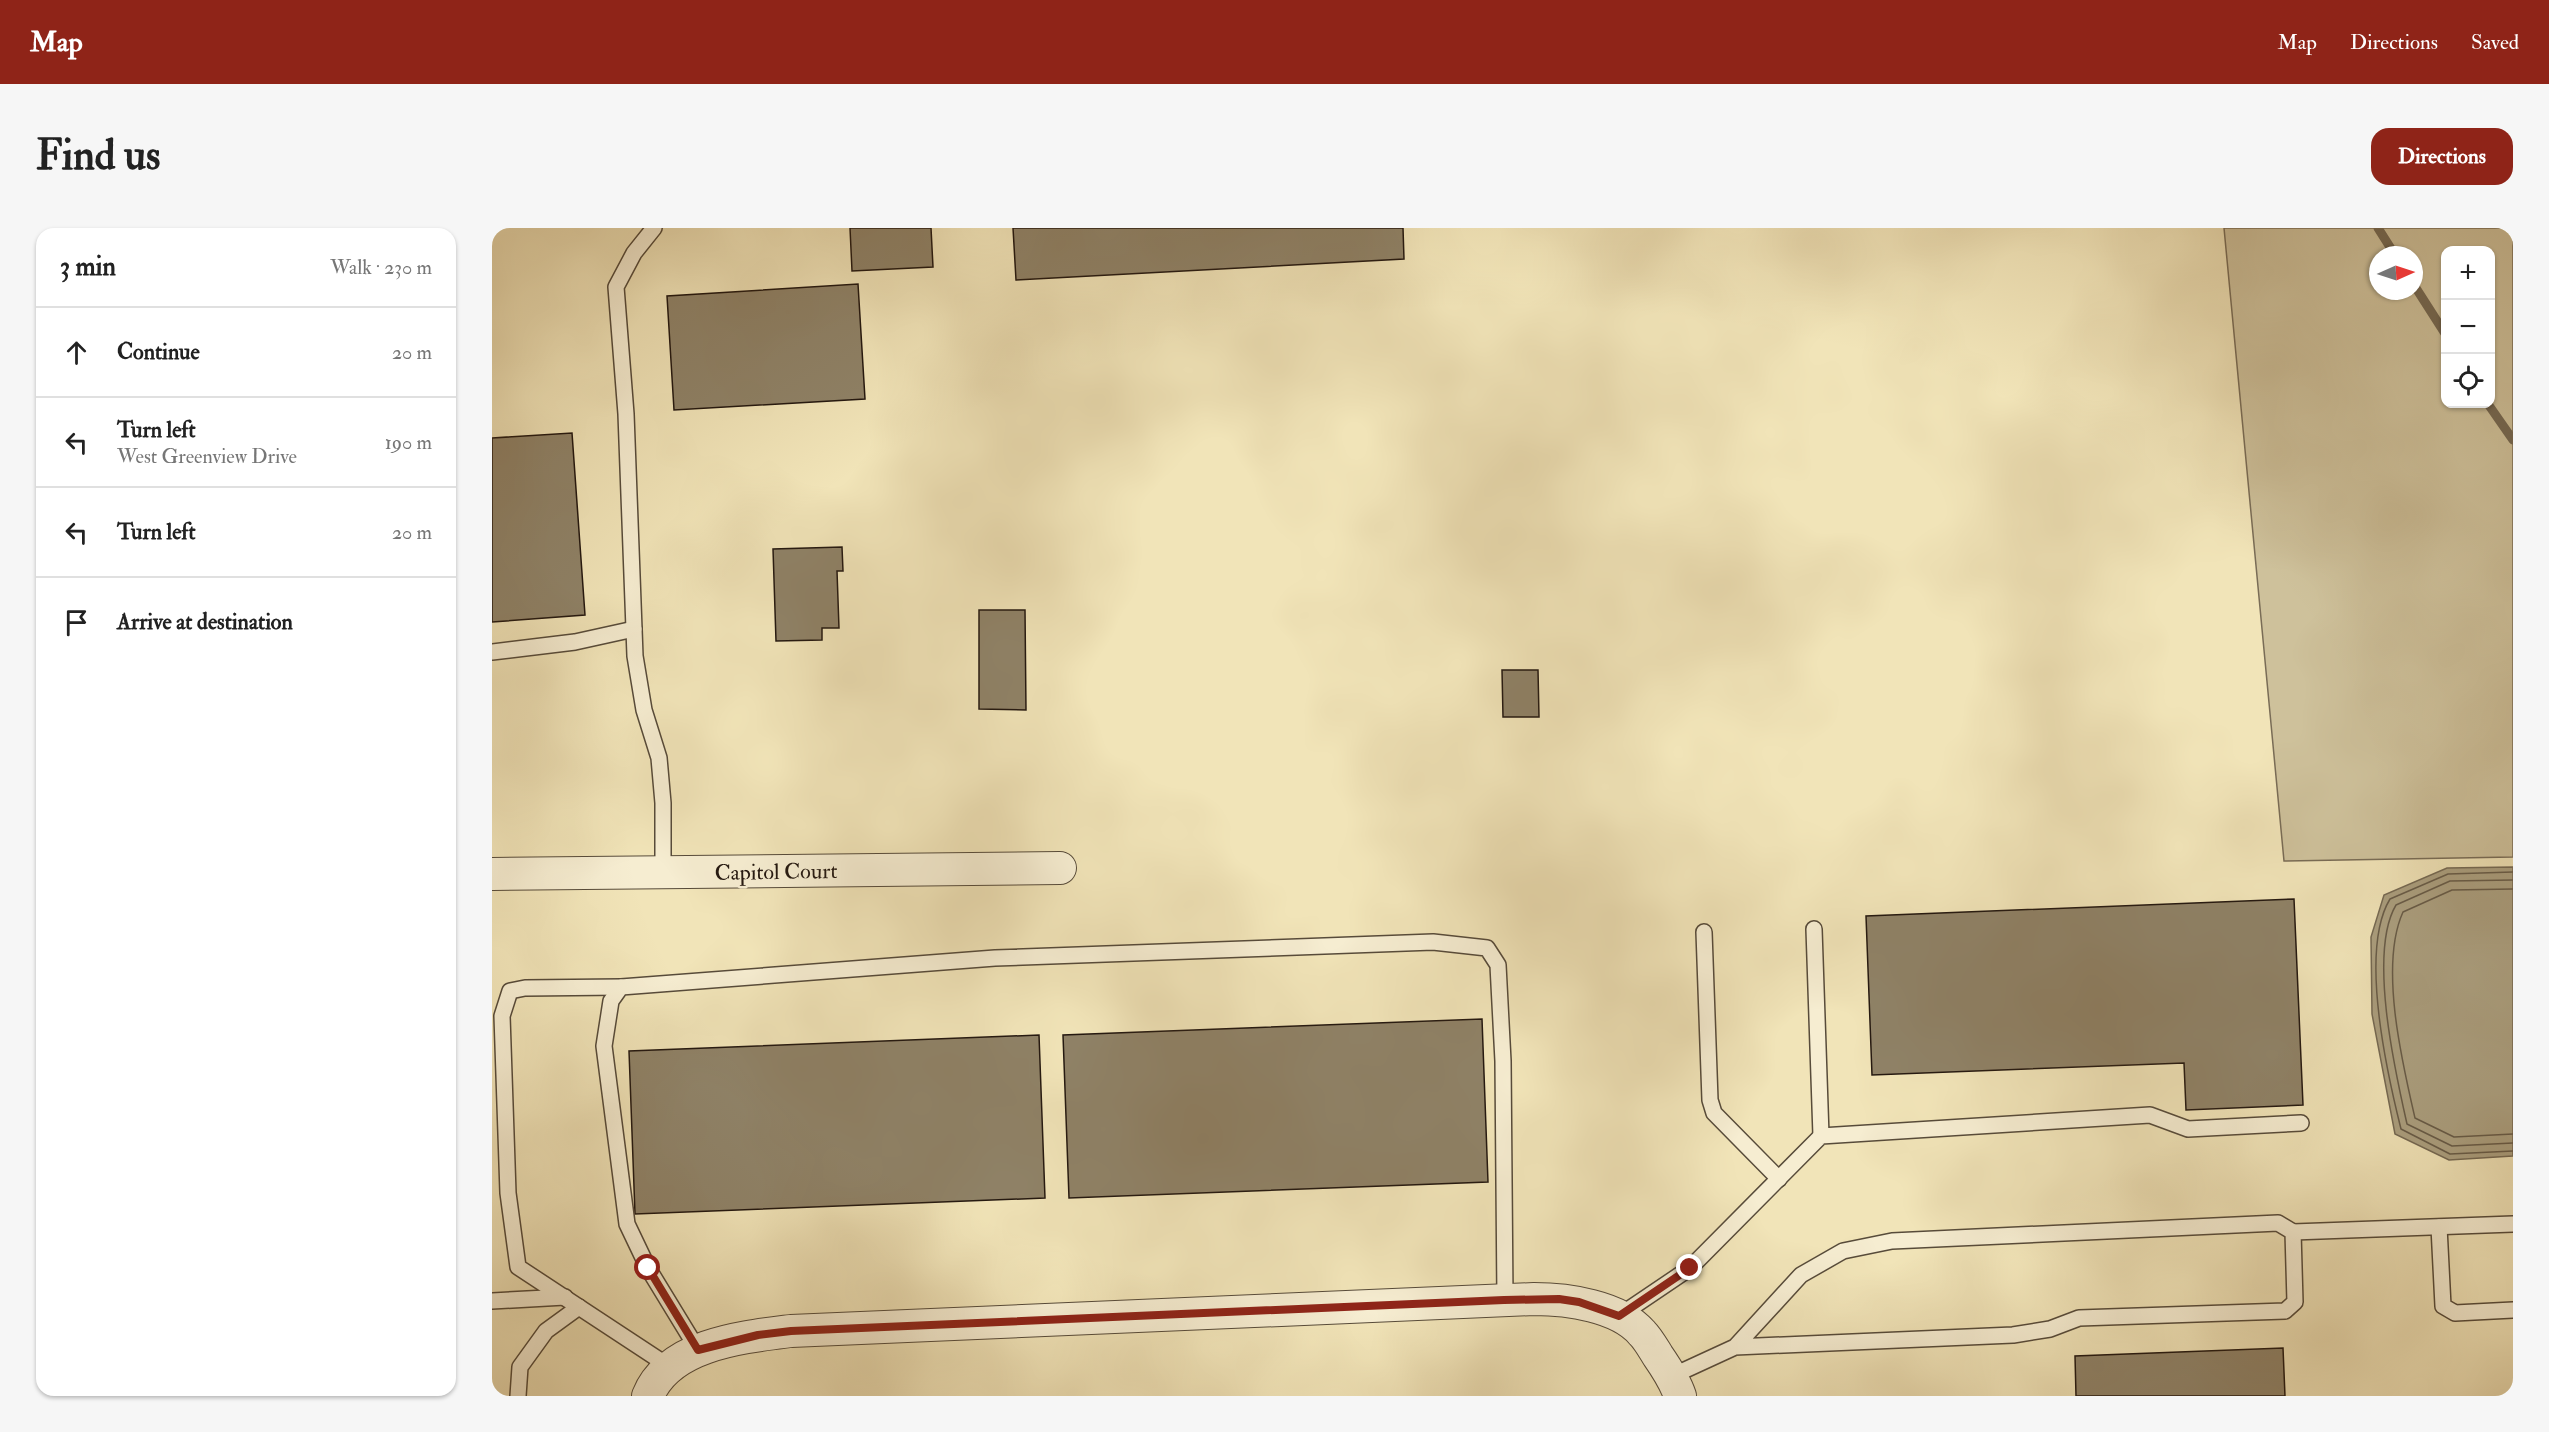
<!DOCTYPE html>
<html lang="en">
<head>
<meta charset="utf-8">
<style>
	body { margin:0; font-family:"IM FELL Double Pica",serif; background:#f6f6f6; color:#222 }
	.controls { position:absolute; right:18px; top:18px; display:grid; overflow:hidden; border-radius:12px; box-shadow:0 2px 4px #0004 }
	.controls button { width:54px; height:54px; display:grid; place-items:center; padding:0; border:0; border-bottom:2px solid #e0e0e0; background:#fff; color:#222; font:30px sans-serif }
	.compass { position:absolute; left:1877px; top:18px; width:54px; height:54px; border-radius:50%; background:#fff; box-shadow:0 2px 4px #0004; rotate:87deg }
	.stop { position:absolute; width:18px; height:18px; margin:-14px; border:4px solid #8f2418; border-radius:50%; background:#fff }
	.stop.end { background:#8f2418; border-color:#fff; box-shadow:0 2px 6px #0008 }
	.list { margin:0; padding:0; list-style:none }
	h2 { display:flex; justify-content:space-between; align-items:center; height:78px; margin:0; padding:0 24px; font-size:26px }
	h2 small { font-size:20px; font-weight:400; color:#767676 }
	.list li { display:grid; grid-template-columns:39px 1fr auto; gap:18px; align-items:center; box-sizing:border-box; height:90px; padding:0 24px; border-top:2px solid #e0e0e0 }
	.list b { display:block; font-size:22px; white-space:nowrap }
	.list p { margin:0; font-size:20px; white-space:nowrap; color:#767676 }
	.list em { font-size:20px; font-style:normal; color:#767676 }
	.icon { flex:none; width:33px; height:33px; fill:none; stroke:currentColor; stroke-width:2; stroke-linecap:round; stroke-linejoin:round }
	.map { position:relative; flex:none; width:2021px; height:1168px; overflow:hidden; border-radius:18px }
	header { display:flex; align-items:center; gap:36px; box-sizing:border-box; height:84px; padding:0 30px; background:#8f2418; color:#fff }
	header strong { font-size:28px }
	nav { display:flex; gap:33px; margin-inline-start:auto; font-size:21px }
	.intro { display:flex; align-items:center; justify-content:space-between; box-sizing:border-box; height:144px; padding:0 36px }
	h1 { margin:0; font-size:42px }
	.button { padding:15px 27px; border-radius:18px; background:#8f2418; color:#fff; font-size:21px; font-weight:700 }
	main { display:flex; gap:36px; padding:0 36px }
	aside { flex:1; background:#fff; border-radius:18px; box-shadow:0 2px 4px #0004 }
	.map>svg:first-child { display:block }
	.green { fill:#cec19b; stroke:#796c56; stroke-width:1.5; fill-rule:evenodd }
	.water { fill:#ab9f7f; stroke:#756953; stroke-width:1.5 }
	.lines { fill:none; stroke-linecap:round; stroke-linejoin:round }
	.shore { stroke:#685c48; stroke-width:1.5 }
	.stream { stroke:#756953; stroke-width:9 }
	.building { fill:#8f8267; stroke:#241810; stroke-width:1.5 }
	.lane-casing { stroke:#574b3a; stroke-width:18 }
	.street-casing { stroke:#574b3a; stroke-width:34 }
	.lane { stroke:#f6edd1; stroke-width:15 }
	.street { stroke:#f6edd1; stroke-width:32 }
	.route { stroke:#8f2418; stroke-width:8 }
	.labels { text-anchor:middle; stroke-width:5; stroke-linejoin:round; paint-order:stroke }
	.street-label { font-size:22px; fill:#241810; stroke:#f6edd1 }
</style>
</head>
<body>
<header>
<strong>Map</strong>
<nav><a>Map</a><a>Directions</a><a>Saved</a></nav>
</header>
<div class="intro"><h1>Find us</h1><a class="button">Directions</a></div>
<main>
<aside>
<h2>3 min<small>Walk · 230 m</small></h2>
<ul class="list">
<li><svg class="icon" aria-label="ahead" viewBox="0 0 24 24"><path d="M12 20V5M6 11l6-6 6 6"/></svg><div><b>Continue</b></div><em>20 m</em></li>
<li><svg class="icon" aria-label="left" viewBox="0 0 24 24"><path d="M17 20v-9H6M10 6l-5 5 5 5"/></svg><div><b>Turn left</b><p>West Greenview Drive</p></div><em>190 m</em></li>
<li><svg class="icon" aria-label="left" viewBox="0 0 24 24"><path d="M17 20v-9H6M10 6l-5 5 5 5"/></svg><div><b>Turn left</b></div><em>20 m</em></li>
<li><svg class="icon" aria-label="arrive" viewBox="0 0 24 24"><path d="M6 21V4h12l-3 4 3 4H6"/></svg><div><b>Arrive at destination</b></div></li>
</ul>
</aside>
<div class="map">
<svg width="2021" height="1168" viewBox="0 0 2021 1168">
	<rect width="100%" height="100%" fill="#f1e4b8"/>
	<filter id="stains"><feTurbulence type="fractalNoise" baseFrequency=".00333" numOctaves="4"/><feColorMatrix values="0 0 0 0 .2 0 0 0 0 .09 0 0 0 0 .02 0 0 0 .5 -.17"/></filter>
	<radialGradient id="worn" r=".72"><stop offset=".6" stop-color="#630" stop-opacity="0"/><stop offset="1" stop-color="#630" stop-opacity=".3"/></radialGradient>
	<!-- green -->
	<path class="green" d="M1732 0H2021V629L1792 633ZM1954 22H1998V176H1954ZM1886 27H1922V63H1886Z"/>
	<!-- water -->
	<path class="water" d="M2021 639V928L1957 932 1903 906 1880 786 1879 709 1892 667 1955 640Z"/>
	<g class="lines">
		<!-- shore -->
		<g class="shore">
			<path d="M2021 644 1956 646 1898 671C1867 722 1895 845 1909 901L1958 926 2021 923"/>
			<path d="M2021 652 1958 653 1904 677C1876 724 1903 843 1915 896L1960 918 2021 915"/>
			<path d="M2021 661 1960 662 1911 684C1887 737 1910 834 1923 890L1962 909 2021 906"/>
		</g>
		<!-- stream -->
		<g class="stream">
			<path d="M1886 0 1903 27"/>
			<path d="M1922 57 1954 107"/>
			<path d="M1996 176 2021 212"/>
		</g>
	</g>
	<!-- building -->
	<g class="building">
		<path d="M358 0H439L441 39 360 43Z"/>
		<path d="M521 0H911L912 31 524 52Z"/>
		<path d="M366 56 373 171 182 182 175 68Z"/>
		<path d="M80 205 93 387 0 394V210Z"/>
		<path d="M350 319 351 343H345L347 400H330V412L284 413 281 321Z"/>
		<path d="M487 382H533L534 482 487 481Z"/>
		<path d="M1010 442H1046L1047 489H1011Z"/>
		<path d="M1802 671 1811 877 1694 882 1692 835 1380 847 1374 688Z"/>
		<path d="M990 791 996 954 577 970 571 807Z"/>
		<path d="M547 807 553 970 143 986 137 823Z"/>
		<path d="M1791 1120 1793 1168H1584L1583 1128Z"/>
	</g>
	<g class="lines">
		<!-- lane casing -->
		<g class="lane-casing">
			<g id="lane">
				<path d="M162 0 142 25 124 59 134 186 143 428 152 482 167 530 171 575V644"/>
				<path d="M0 424 83 414 142 401"/>
				<path d="M1322 701 1329 908"/>
				<path d="M1212 704 1218 872 1222 885 1287 951"/>
				<path d="M129 759 33 760 18 763 10 788 16 965 26 1039 178 1139"/>
				<path d="M1947 999 1951 1078 1963 1085 2021 1082"/>
				<path d="M1801 1004 2021 996"/>
				<path d="M0 1073 73 1069"/>
				<path d="M1127 1088 1198 1040 1329 908 1658 887 1696 901 1809 895"/>
				<path d="M206 1122 156 1040 135 996 112 818 119 773 129 759 503 730 941 714 995 720 1006 737 1011 833 1013 1072"/>
				<path d="M1180 1148 1243 1119 1521 1107 1558 1101 1587 1090 1793 1083 1803 1074 1801 1004 1786 995 1400 1013 1351 1023 1309 1047 1243 1119"/>
				<path d="M26 1168 28 1139 54 1103 87 1079"/>
			</g>
		</g>
		<!-- street casing -->
		<g class="street-casing">
			<g id="street">
				<path d="M0 646 568 640"/>
				<path d="M156 1168C177 1116 251 1109 299 1103L1042 1071C1075 1071 1127 1078 1150 1105 1156 1111 1161 1120 1166 1128 1175 1141 1183 1153 1188 1168"/>
			</g>
		</g>
		<!-- lane -->
		<use href="#lane" class="lane"/>
		<!-- street -->
		<use href="#street" class="street"/>
	</g>
	<g class="lines">
		<!-- route -->
		<path class="route" d="M156 1040 206 1122 266 1107 299 1103 1012 1072 1067 1071 1087 1074 1127 1088 1198 1040"/>
	</g>
	<g class="labels">
		<!-- street labels -->
		<g class="street-label">
			<text transform="translate(284 643) rotate(-1)" y="8">Capitol Court</text>
		</g>
	</g>
	<rect width="100%" height="100%" filter="url(#stains)"/>
	<rect width="100%" height="100%" fill="url(#worn)"/>
</svg>
<div class="controls">
<button>+</button>
<button>−</button>
<button><svg class="icon" aria-label="locate" viewBox="0 0 24 24"><circle cx="12" cy="12" r="6"/><path d="M12 2v4M12 18v4M2 12h4M18 12h4"/></svg></button>
</div>
<svg class="compass" viewBox="-18 -18 36 36"><path d="M0-13l5 13h-10z" fill="#e53935"/><path d="M0 13l5-13h-10z" fill="#767676"/></svg>
<div class="stop" style="left:156px;top:1040px"></div>
<div class="stop end" style="left:1198px;top:1040px"></div>
</div>
</main>
</body>
</html>
